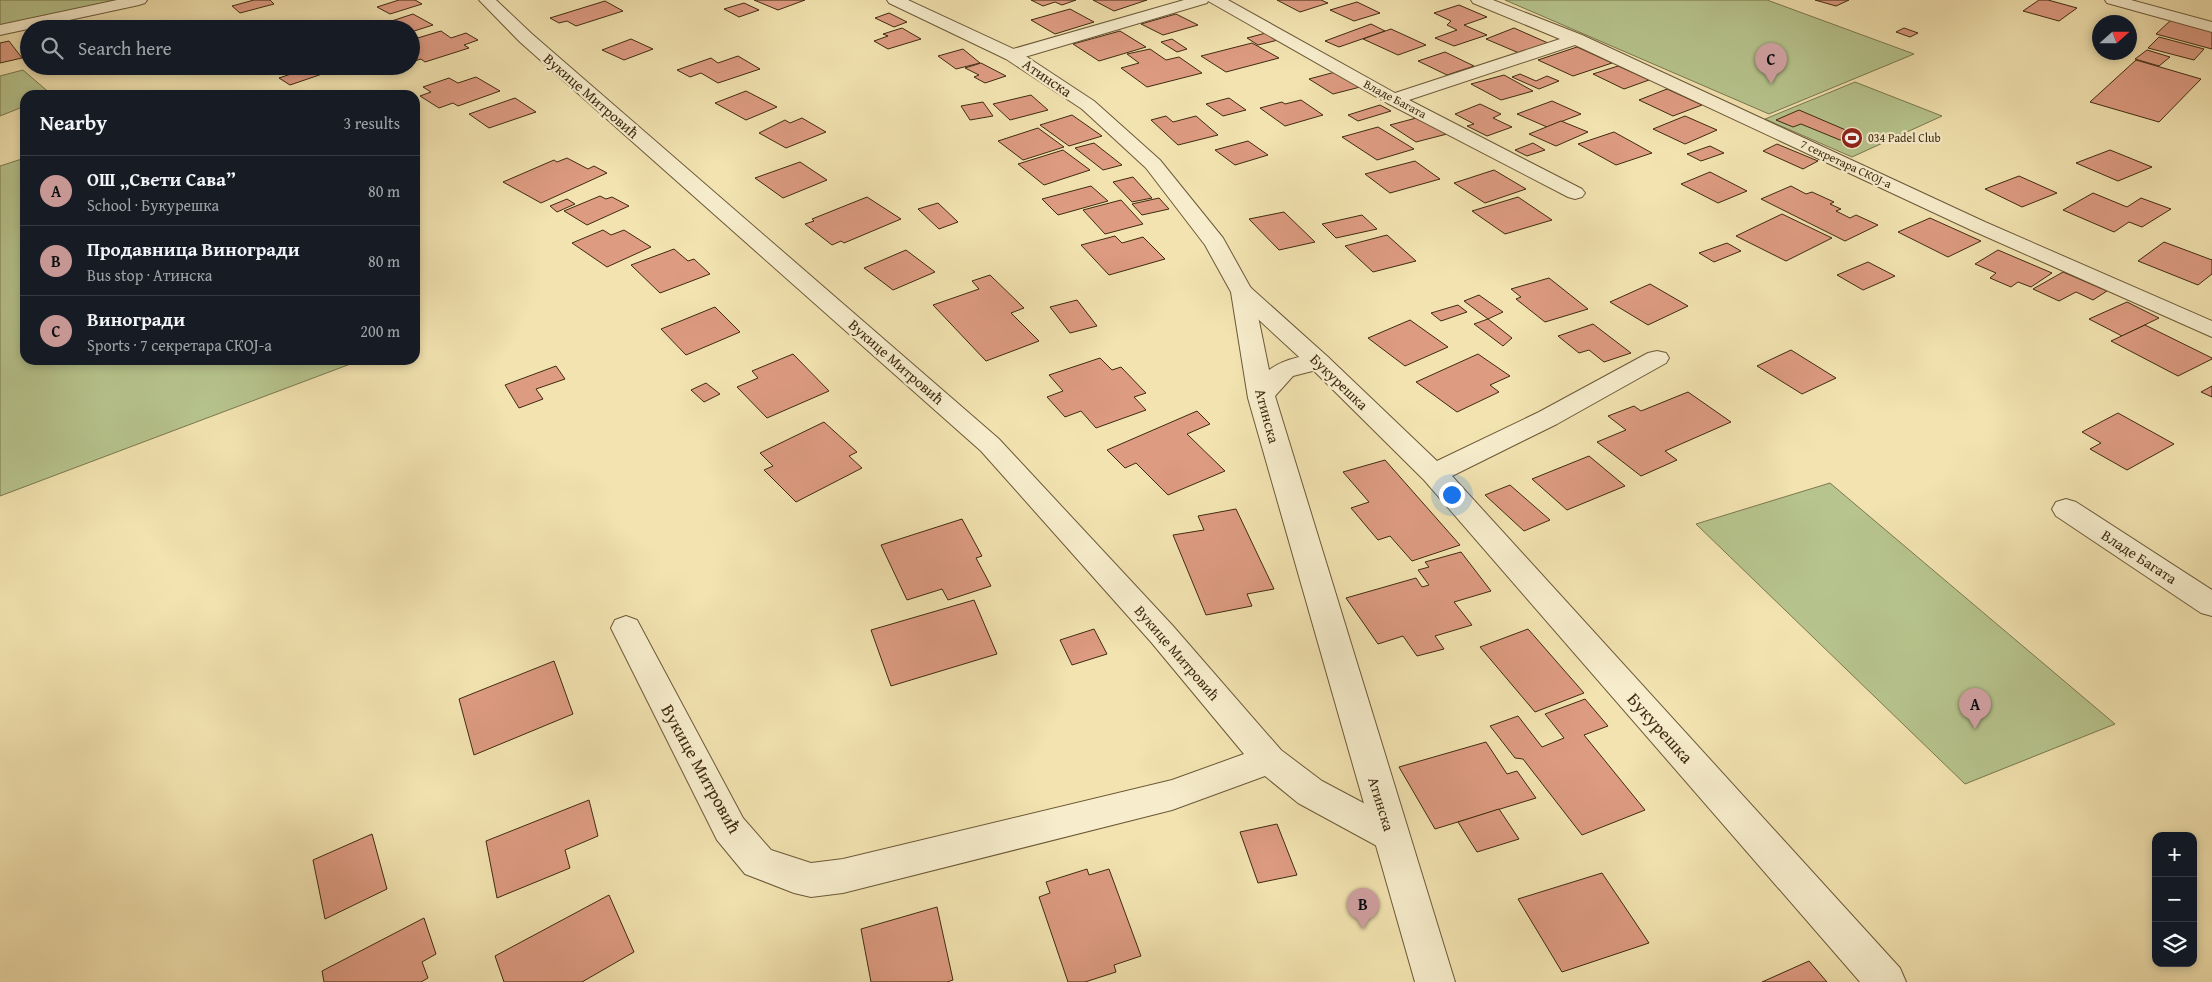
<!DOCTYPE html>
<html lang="en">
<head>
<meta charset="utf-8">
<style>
	body { margin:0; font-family:"Gentium Book Plus",serif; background:#242831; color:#f1f3f6 }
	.controls { position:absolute; right:15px; bottom:15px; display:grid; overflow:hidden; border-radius:10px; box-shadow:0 2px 8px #0003 }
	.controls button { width:45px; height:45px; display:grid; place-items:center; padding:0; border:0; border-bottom:1px solid #363941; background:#171b24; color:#f1f3f6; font:25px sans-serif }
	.compass { position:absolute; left:2092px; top:15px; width:45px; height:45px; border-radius:50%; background:#171b24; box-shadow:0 2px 8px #0003; rotate:69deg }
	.you { position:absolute; left:1451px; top:494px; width:18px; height:18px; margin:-12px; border:4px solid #fff; border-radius:50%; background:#1a73e8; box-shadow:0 0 0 8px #1a73e833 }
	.badge { display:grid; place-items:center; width:32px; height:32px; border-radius:50%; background:#c59692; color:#111; font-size:16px; font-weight:700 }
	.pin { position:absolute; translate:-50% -41px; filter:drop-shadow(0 1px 2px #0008) }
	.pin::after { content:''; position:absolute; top:26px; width:18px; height:15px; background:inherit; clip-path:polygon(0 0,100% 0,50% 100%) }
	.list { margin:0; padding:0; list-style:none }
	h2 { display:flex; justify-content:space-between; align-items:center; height:65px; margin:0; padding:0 20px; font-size:21px }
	h2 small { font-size:16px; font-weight:400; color:#9ea1a6 }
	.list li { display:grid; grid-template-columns:32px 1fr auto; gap:15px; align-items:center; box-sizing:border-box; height:70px; padding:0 20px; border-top:1px solid #363941 }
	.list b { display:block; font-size:19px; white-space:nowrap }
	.list p { margin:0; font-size:16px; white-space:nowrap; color:#9ea1a6 }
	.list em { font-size:16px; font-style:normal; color:#9ea1a6 }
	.icon { flex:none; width:28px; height:28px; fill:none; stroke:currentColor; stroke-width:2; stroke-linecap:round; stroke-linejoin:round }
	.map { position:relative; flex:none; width:2212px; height:982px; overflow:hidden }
	.search { position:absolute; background:#171b24; box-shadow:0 2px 8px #0003; left:20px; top:20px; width:400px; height:55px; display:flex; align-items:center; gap:12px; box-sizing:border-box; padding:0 18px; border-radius:28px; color:#9ea1a6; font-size:19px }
	.panel { position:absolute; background:#171b24; box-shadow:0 2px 8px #0003; left:20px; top:90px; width:400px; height:275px; border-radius:15px }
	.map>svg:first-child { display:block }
	.green { fill:#b7c48d; stroke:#7b784e }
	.building { fill:#dd9b81; stroke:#3f2b10 }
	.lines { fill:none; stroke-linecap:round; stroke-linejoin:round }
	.minor-casing { stroke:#6c5938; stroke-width:2 }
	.tertiary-casing { stroke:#6c5938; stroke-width:2 }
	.minor { fill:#f7edcc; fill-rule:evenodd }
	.tertiary { fill:#f7edcc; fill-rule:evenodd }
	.labels { text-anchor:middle; stroke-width:4.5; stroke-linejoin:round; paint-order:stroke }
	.far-street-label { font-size:12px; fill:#3f2b10; stroke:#f7edcc }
	.far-poi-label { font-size:12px; fill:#3f2b10; stroke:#f7edcc; text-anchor:start }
	.street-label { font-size:15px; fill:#3f2b10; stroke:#f7edcc }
	.near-street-label { font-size:18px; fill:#3f2b10; stroke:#f7edcc }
</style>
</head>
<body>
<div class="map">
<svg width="2212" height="982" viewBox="0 0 2212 982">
	<rect width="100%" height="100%" fill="#f2e3b0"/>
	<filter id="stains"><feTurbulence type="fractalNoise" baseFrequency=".004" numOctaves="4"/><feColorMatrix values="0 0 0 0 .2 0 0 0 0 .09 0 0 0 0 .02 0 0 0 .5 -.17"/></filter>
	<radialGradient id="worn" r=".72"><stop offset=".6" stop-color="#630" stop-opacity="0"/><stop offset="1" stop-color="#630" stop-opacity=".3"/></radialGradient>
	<!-- green -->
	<g class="green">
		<path d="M0 0H116L0 26Z"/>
		<path d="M1505 0H1767L1914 54 1769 114Z"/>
		<path d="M23 70 52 95H25V106L0 116V76Z"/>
		<path d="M1855 82 1942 116 1852 157 1765 119Z"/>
		<path d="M25 158V360H361L0 496V166Z"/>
		<path d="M1830 483 2115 724 1965 784 1696 524Z"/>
	</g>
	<!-- building -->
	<g class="building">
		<path d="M254 0H270L274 4 240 13 232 6Z"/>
		<path d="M399 0H415L422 4 390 14 377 7Z"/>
		<path d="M754 0H805L778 10Z"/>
		<path d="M1031 0H1076L1062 5 1055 2 1043 6Z"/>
		<path d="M1093 0H1147L1114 11Z"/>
		<path d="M1277 0H1321L1328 3 1300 12Z"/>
		<path d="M1815 0H1849L1836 6Z"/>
		<path d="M2039 0H2048L2077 8 2059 21 2023 11Z"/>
		<path d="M605 1 623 11 576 26 567 21 559 23 550 18Z"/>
		<path d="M1357 2 1380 13 1354 21 1330 10Z"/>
		<path d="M744 3 759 10 739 17 724 9Z"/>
		<path d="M1459 5 1487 17 1464 25 1487 35 1454 46 1435 38 1457 30 1447 25 1451 21 1434 13Z"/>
		<path d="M1070 9 1094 22 1055 34 1031 20Z"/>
		<path d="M889 13 907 22 894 27 875 18Z"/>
		<path d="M413 14 433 25 411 32V29H367Z"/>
		<path d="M1176 14 1198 25 1163 35 1141 24Z"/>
		<path d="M2171 20 2212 31V49L2156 34Z"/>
		<path d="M1371 24 1385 31 1339 47 1325 41Z"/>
		<path d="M902 28 921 39 888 49 874 41 888 36 883 34Z"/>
		<path d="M1514 28 1548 43 1519 53 1486 39Z"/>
		<path d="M1904 28 1918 33 1910 37 1896 32Z"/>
		<path d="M1391 29 1426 45 1398 55 1363 39Z"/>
		<path d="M441 31 451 38 466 33 478 40 464 45 469 48 425 62 421 59 411 62V40Z"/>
		<path d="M1120 31 1146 47 1099 61 1073 44Z"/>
		<path d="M1266 33 1278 40 1258 45 1247 38Z"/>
		<path d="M2159 37 2204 49 2194 60 2148 48Z"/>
		<path d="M631 39 653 49 624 60 602 50Z"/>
		<path d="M1172 39 1187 49 1177 52 1161 42Z"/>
		<path d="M9 41 22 58 0 63V43Z"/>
		<path d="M1252 43 1279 58 1226 72 1201 56Z"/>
		<path d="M1577 47 1612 63 1573 76 1538 60Z"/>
		<path d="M963 49 980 63 956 69 938 56Z"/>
		<path d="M1150 49 1166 60 1179 57 1202 73 1147 87 1121 68 1139 63 1127 54Z"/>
		<path d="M2147 50 2170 57 2159 66 2135 59Z"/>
		<path d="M1445 52 1474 66 1447 75 1418 61Z"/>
		<path d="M738 56 760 69 718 83 701 73 690 77 677 70 711 58 718 63Z"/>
		<path d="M2136 60 2201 79 2159 122 2090 102Z"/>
		<path d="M981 63 1006 76 985 83 974 77 979 75 965 68Z"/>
		<path d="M282 66H307L285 73 277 68Z"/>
		<path d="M315 66H319L328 72 290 85 279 78Z"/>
		<path d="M1618 66 1649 80 1624 89 1593 74Z"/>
		<path d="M1339 71 1364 86 1333 94 1309 79Z"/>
		<path d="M1520 74 1536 81 1547 76 1559 81 1539 89 1512 77Z"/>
		<path d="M1504 75 1533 91 1501 100 1471 84Z"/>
		<path d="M476 77 500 91 458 106 453 103 439 108 420 96 431 92 423 87 449 78 458 83Z"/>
		<path d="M1667 89 1702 105 1673 116 1639 100Z"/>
		<path d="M746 91 777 107 746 120 715 103Z"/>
		<path d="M1031 95 1048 110 1010 120 993 104Z"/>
		<path d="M515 98 536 112 489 128 469 114Z"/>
		<path d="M1229 98 1246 110 1223 116 1206 104Z"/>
		<path d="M1301 100 1323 115 1285 126 1260 108 1282 102 1285 104Z"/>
		<path d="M1552 101 1581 114 1547 127 1517 114Z"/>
		<path d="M983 102 993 116 970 120 961 106Z"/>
		<path d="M1480 104 1501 114 1493 118 1512 127 1487 136 1467 126 1474 124 1455 114Z"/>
		<path d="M1380 105 1391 111 1358 121 1348 115Z"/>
		<path d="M1799 110 1855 134 1840 140 1801 124 1793 127 1776 120Z"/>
		<path d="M1072 115 1102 136 1069 146 1040 125Z"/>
		<path d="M1166 116 1173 122 1196 116 1218 135 1178 145 1151 120Z"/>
		<path d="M1685 116 1717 130 1685 144 1653 129Z"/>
		<path d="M1420 117 1447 134 1416 142 1390 125Z"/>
		<path d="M802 118 826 132 786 148 759 133 785 120 790 123Z"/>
		<path d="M1561 121 1588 132 1556 146 1529 134Z"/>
		<path d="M1378 127 1414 149 1377 160 1342 137Z"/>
		<path d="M1038 128 1064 147 1023 160 998 141Z"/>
		<path d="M1614 132 1652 153 1616 165 1578 144Z"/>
		<path d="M1248 141 1268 155 1235 165 1215 150Z"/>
		<path d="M1094 143 1122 165 1103 170 1075 148Z"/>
		<path d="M1533 143 1545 150 1527 156 1515 150Z"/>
		<path d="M1777 144 1818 161 1803 169 1763 151Z"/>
		<path d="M1710 146 1724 153 1701 161 1687 154Z"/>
		<path d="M1063 150 1090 170 1044 185 1018 164Z"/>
		<path d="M2110 150 2152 167 2118 181 2076 163Z"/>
		<path d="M567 158 588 169 594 166 607 173 541 203 503 182 554 160 557 162Z"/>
		<path d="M1415 161 1440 179 1390 193 1365 174Z"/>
		<path d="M800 162 827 180 783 198 755 178Z"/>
		<path d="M1494 170 1526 189 1485 203 1454 183Z"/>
		<path d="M1710 172 1747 191 1718 203 1681 184Z"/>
		<path d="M2019 176 2057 193 2022 207 1985 189Z"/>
		<path d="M1133 177 1152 198 1132 202 1113 182Z"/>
		<path d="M1091 186 1108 201 1058 215 1042 199Z"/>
		<path d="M1791 186 1806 194 1812 192 1834 202 1830 204 1841 209 1836 211 1850 218 1856 215 1878 225 1845 241 1761 199Z"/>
		<path d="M2093 193 2127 207 2141 198 2171 209 2142 227 2129 222 2114 232 2063 210Z"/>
		<path d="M600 196 606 199 612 197 629 206 587 225 564 211Z"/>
		<path d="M867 197 901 219 844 243 841 241 832 245 805 224 814 221 812 219Z"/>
		<path d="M1518 197 1552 220 1505 234 1472 211Z"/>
		<path d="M1159 198 1169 209 1142 215 1132 204Z"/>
		<path d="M567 199 575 204 557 212 550 206Z"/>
		<path d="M1121 200 1143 224 1105 234 1083 210Z"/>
		<path d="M938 203 958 222 939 229 918 209Z"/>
		<path d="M1284 212 1315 242 1279 250 1249 219Z"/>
		<path d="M1782 214 1832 238 1786 261 1736 236Z"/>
		<path d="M1362 215 1377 229 1336 238 1322 224Z"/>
		<path d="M1930 218 1981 241 1948 257 1898 232Z"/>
		<path d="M603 230 611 235 624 230 651 247 607 267 572 243Z"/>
		<path d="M1387 235 1416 261 1373 272 1345 246Z"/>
		<path d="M1115 236 1122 243 1143 237 1165 259 1109 275 1081 245Z"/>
		<path d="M2164 242 2212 260V274L2198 285 2138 261Z"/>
		<path d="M1727 243 1741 251 1714 262 1699 253Z"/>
		<path d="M674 249 688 261 694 259 710 274 660 293 631 265Z"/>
		<path d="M906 250 935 272 893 290 864 268Z"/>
		<path d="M1998 250 2052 273 2031 287 2018 282 2011 287 1990 278 1996 273 1975 264Z"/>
		<path d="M1868 262 1895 276 1863 290 1837 275Z"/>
		<path d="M2063 272 2107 291 2093 300 2076 292 2059 301 2033 289Z"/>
		<path d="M990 275 1024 308 1011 313 1039 341 986 361 933 305 979 289 972 281Z"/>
		<path d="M1549 278 1588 309 1545 322 1516 299 1521 297 1511 289Z"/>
		<path d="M1650 284 1688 306 1648 325 1610 302Z"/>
		<path d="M1479 295 1503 312 1488 319 1464 301Z"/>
		<path d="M1077 300 1097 326 1070 333 1050 307Z"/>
		<path d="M2127 302 2159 318 2122 336 2089 319Z"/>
		<path d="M1458 305 1467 312 1441 321 1431 313Z"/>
		<path d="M715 307 740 332 686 355 661 329Z"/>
		<path d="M1488 319 1512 338 1503 346 1474 324Z"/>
		<path d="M1410 320 1448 347 1405 366 1368 338Z"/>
		<path d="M1593 324 1631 353 1604 362 1589 350 1579 353 1558 336Z"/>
		<path d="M2145 325 2212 358V359L2178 376 2111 341Z"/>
		<path d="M1791 350 1836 378 1802 394 1757 366Z"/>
		<path d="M793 354 829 391 767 418 737 387 758 378 752 371Z"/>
		<path d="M1478 354 1510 376 1490 385 1499 392 1457 412 1416 382Z"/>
		<path d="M1100 358 1112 370 1121 367 1146 393 1134 397 1146 410 1096 428 1081 411 1065 417 1047 397 1063 391 1049 375Z"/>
		<path d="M556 366 565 379 536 389 543 399 519 408 505 385Z"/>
		<path d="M706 383 720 394 704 402 691 390Z"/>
		<path d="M2212 386V397L2201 392Z"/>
		<path d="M1688 392 1731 422 1665 451 1677 460 1641 476 1597 442 1626 430 1608 416 1634 406 1641 411Z"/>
		<path d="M1197 411 1210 424 1187 434 1225 471 1168 495 1136 463 1125 468 1107 450Z"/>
		<path d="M2118 413 2174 444 2127 470 2090 449 2101 443 2082 432Z"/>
		<path d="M824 422 857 452 849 456 862 468 796 502 764 470 773 466 760 453Z"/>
		<path d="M1589 456 1625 486 1567 510 1532 479Z"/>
		<path d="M1385 460 1460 545 1412 561 1390 536 1378 540 1351 508 1369 502 1343 472Z"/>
		<path d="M1510 485 1550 520 1524 531 1485 495Z"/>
		<path d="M1236 509 1274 589 1247 594 1252 606 1206 615 1173 535 1204 530 1198 516Z"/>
		<path d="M962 519 982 556 976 558 991 586 948 600 942 589 907 600 881 545Z"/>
		<path d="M1461 552 1491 591 1454 602 1472 625 1435 636 1444 649 1417 656 1403 636 1378 644 1346 598 1416 578 1422 587 1429 585 1418 570 1429 567 1425 562Z"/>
		<path d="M974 600 997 654 891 686 871 630Z"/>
		<path d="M1094 629 1107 654 1072 665 1060 640Z"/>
		<path d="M1528 629 1584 693 1535 712 1480 647Z"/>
		<path d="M554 661 573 714 474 755 459 699Z"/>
		<path d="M1585 699 1608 726 1584 735 1645 810 1582 835 1523 759 1515 758 1490 726 1518 716 1542 747 1564 738 1545 714Z"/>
		<path d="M1486 742 1507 774 1517 771 1536 798 1435 829 1399 767Z"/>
		<path d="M589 800 598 836 565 850 570 868 497 898 486 841Z"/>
		<path d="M1499 809 1519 839 1477 852 1458 822Z"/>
		<path d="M1277 824 1297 875 1258 883 1240 832Z"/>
		<path d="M372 834 387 889 325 919 313 860Z"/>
		<path d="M1087 869 1089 875 1109 869 1141 956 1114 965 1116 972 1085 982H1068L1039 897 1050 893 1046 882Z"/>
		<path d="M1602 873 1649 943 1562 972 1518 899Z"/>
		<path d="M609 895 634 952 582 982H504L495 956Z"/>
		<path d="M937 907 953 980 947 982H871L861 929Z"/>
		<path d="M424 918 436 954 422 962 428 978 421 982H324L322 971Z"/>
		<path d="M1809 961 1827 982H1762Z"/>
	</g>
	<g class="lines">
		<!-- minor casing -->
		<g class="minor-casing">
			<g id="minor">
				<path d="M479 0H496L532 34 999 439 1173 626 1281 750 1322 781 1403 824 1408 835 1403 846 1390 851 1377 846 1298 803 1265 776 1172 810 843 893 811 897 794 893 745 874 717 840 611 628 615 620 626 616 637 620 743 818 771 850 811 863 843 859 1172 780 1244 754 1151 642 981 451 520 42Z"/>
				<path d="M1184 0H1228L1395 93 1560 39 1473 3 1471 0H1493L1582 35 1985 222 2212 321V337L1971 230 1575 45 1409 100 1582 189 1585 193 1582 197 1575 199 1568 197 1387 103 1208 1 1207 3 1018 59H1006L1003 55 1006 51Z"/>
				<path d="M2105 0H2131L2212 22V32L2107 3Z"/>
				<path d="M1242 285 1250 287 1328 357 1437 461 1539 412 1648 353 1657 351 1666 353 1669 358 1666 363 1557 424 1452 476 1900 968 1906 982H1860L1424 480 1310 367 1234 297 1231 292 1234 287Z"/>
				<path d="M2066 499 2076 502 2212 590V616L2201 613 2056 516 2052 509 2056 502Z"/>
			</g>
		</g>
		<!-- tertiary casing -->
		<g class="tertiary-casing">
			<g id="tertiary">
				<path d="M117 0H147L145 3 139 5 0 35V25Z"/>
				<path d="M887 0H908L1018 51 1094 101 1160 160 1223 238 1253 292 1269 370C1284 359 1310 352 1328 357L1331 362 1328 367 1293 376 1275 396 1455 982H1415L1248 398 1231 292 1205 245 1146 168 1082 109 1006 59 889 3Z"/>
			</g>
		</g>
		<!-- minor -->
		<use href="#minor" class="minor"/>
		<!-- tertiary -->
		<use href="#tertiary" class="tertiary"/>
	</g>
	<!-- icons -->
	<defs>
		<g id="stadium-disc" transform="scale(1.125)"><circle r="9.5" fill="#8f2418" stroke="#f7edcc"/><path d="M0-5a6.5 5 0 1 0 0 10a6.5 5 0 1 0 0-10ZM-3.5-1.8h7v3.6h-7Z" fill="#fff"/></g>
	</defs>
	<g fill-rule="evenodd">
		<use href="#stadium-disc" x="1852" y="138"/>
	</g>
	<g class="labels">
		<!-- far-street labels -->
		<g class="far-street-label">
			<text transform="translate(1395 99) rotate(28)" y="4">Владе Багата</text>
			<text transform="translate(1846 164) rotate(25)" y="4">7 секретара СКОЈ-а</text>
		</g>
		<!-- far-poi labels -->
		<g class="far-poi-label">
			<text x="1868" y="142">034 Padel Club</text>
		</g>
		<!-- street labels -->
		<g class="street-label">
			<text transform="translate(1047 78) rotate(34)" y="5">Атинска</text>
			<text transform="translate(591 96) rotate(41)" y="5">Вукице Митровић</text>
			<text transform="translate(896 362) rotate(41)" y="5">Вукице Митровић</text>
			<text transform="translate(1339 382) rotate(44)" y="5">Букурешка</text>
			<text transform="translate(1267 416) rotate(75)" y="5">Атинска</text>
			<text transform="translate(2139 557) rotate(33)" y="5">Владе Багата</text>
			<text transform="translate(1177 653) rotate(49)" y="5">Вукице Митровић</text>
			<text transform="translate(1381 804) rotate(73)" y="5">Атинска</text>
		</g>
		<!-- near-street labels -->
		<g class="near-street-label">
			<text transform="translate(1660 728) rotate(48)" y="6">Букурешка</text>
			<text transform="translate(701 769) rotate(61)" y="6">Вукице Митровић</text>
		</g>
	</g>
	<rect width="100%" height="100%" filter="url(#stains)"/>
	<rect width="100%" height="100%" fill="url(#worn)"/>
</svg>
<div class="controls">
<button>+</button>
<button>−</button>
<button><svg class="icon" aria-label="layers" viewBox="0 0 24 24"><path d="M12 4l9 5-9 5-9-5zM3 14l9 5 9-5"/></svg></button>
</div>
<svg class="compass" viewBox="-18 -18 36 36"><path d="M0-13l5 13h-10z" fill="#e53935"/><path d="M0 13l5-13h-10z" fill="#9ea1a6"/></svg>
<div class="you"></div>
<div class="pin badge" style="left:1975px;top:729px">A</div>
<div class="pin badge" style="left:1363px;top:929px">B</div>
<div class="pin badge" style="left:1771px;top:84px">C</div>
<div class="search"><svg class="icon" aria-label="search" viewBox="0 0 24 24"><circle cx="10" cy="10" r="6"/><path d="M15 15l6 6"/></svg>Search here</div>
<section class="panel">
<h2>Nearby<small>3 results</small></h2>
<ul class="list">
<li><span class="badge">A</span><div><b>ОШ „Свети Сава”</b><p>School · Букурешка</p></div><em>80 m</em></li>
<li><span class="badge">B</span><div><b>Продавница Виногради</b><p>Bus stop · Атинска</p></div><em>80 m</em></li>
<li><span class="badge">C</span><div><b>Виногради</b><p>Sports · 7 секретара СКОЈ-а</p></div><em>200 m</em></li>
</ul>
</section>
</div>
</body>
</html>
